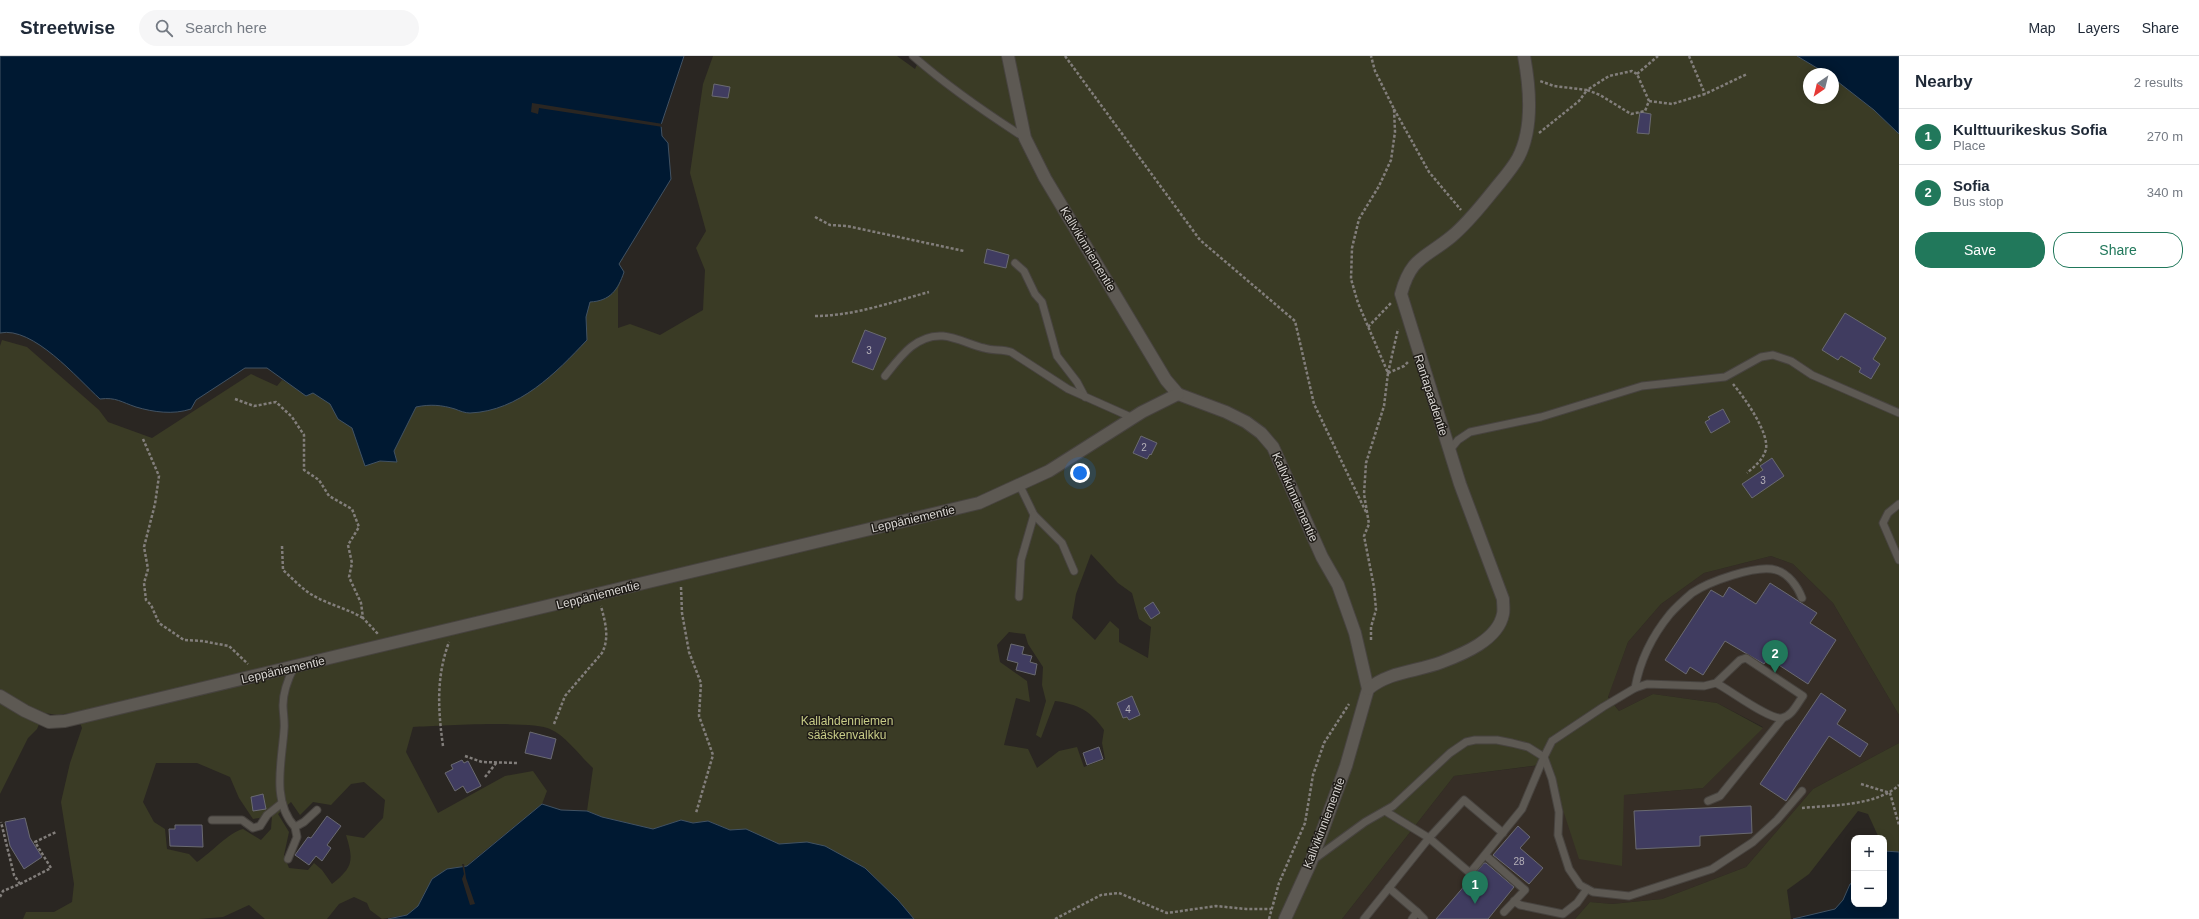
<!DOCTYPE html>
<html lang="en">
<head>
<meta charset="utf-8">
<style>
	body { margin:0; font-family:Helvetica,sans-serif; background:#f6f6f7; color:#1f2937 }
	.controls { position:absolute; right:12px; bottom:12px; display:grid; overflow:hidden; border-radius:8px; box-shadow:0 2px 10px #0003 }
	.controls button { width:36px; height:36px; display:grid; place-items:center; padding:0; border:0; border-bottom:1px solid #e0e1e3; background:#fff; color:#1f2937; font:20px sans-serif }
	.compass { position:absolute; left:1803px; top:12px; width:36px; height:36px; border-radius:50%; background:#fff; box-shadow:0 2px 10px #0003; rotate:215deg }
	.you { position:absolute; left:1080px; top:417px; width:14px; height:14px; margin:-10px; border:3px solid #fff; border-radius:50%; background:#1a73e8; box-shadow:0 0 0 6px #1a73e833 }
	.badge { display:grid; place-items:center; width:26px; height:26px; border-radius:50%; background:#21785b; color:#fff; font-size:13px; font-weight:700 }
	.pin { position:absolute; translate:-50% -33px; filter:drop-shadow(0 1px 2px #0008) }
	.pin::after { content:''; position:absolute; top:21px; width:14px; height:12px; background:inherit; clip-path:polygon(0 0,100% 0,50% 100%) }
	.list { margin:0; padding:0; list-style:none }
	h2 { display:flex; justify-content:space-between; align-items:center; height:52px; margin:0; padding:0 16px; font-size:17px }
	h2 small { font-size:13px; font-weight:400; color:#747a83 }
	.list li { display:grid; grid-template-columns:26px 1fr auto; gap:12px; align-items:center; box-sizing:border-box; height:56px; padding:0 16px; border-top:1px solid #e0e1e3 }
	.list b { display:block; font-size:15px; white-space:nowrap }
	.list p { margin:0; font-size:13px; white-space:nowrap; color:#747a83 }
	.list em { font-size:13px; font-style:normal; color:#747a83 }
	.actions { display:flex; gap:8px; padding:12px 16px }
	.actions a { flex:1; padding:9px 0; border:1px solid #21785b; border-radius:16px; text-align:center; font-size:14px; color:#21785b }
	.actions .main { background:#21785b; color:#fff }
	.icon { flex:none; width:22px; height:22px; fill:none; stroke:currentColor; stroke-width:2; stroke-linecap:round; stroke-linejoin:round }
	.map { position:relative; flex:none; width:1899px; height:863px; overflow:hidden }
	header { display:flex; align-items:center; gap:24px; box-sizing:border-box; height:56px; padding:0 20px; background:#fff; border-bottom:1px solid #e0e1e3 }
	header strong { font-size:19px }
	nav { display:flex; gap:22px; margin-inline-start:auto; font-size:14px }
	.search { width:280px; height:36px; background:#f6f6f7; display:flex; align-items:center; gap:10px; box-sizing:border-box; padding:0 14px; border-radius:22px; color:#747a83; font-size:15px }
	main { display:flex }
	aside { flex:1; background:#fff }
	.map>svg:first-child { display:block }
	.built { fill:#362e26 }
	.green { fill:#3a3b25; fill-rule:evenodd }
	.water { fill:#001932; stroke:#415263 }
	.pier { fill:#2a2622 }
	.building { fill:#403c60; stroke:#6a6a71 }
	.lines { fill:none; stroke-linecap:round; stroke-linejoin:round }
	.lane-casing { stroke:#47433f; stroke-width:9 }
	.street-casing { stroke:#47433f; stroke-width:14 }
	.path { stroke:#827e7b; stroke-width:2.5; stroke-dasharray:3 2; stroke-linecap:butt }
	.lane { stroke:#5d5953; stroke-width:7 }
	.street { stroke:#5d5953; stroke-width:12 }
	.labels { text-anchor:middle; stroke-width:3; stroke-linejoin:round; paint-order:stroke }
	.number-label { font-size:10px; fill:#b4b0b7 }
	.street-label { font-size:12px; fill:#dad7d4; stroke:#201d18 }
	.park-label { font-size:12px; fill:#c8cc87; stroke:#201d18 }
</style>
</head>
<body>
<header>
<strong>Streetwise</strong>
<div class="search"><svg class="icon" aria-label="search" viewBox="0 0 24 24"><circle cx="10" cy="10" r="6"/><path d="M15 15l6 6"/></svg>Search here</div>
<nav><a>Map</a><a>Layers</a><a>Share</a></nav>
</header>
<main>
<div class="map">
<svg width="1899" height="863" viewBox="0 0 1899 863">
	<rect width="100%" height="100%" fill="#2a2622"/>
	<!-- built -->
	<path class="built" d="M1771 500 1793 508 1833 547 1899 659V687L1813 733 1746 811 1662 843 1612 848 1590 846 1575 863H1342L1454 720 1549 708 1624 739 1703 732 1763 671 1717 647 1653 638 1619 655 1608 640 1628 586 1661 548 1704 517Z"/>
	<!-- green -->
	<g class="green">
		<path d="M713 0H897L915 13 921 0H1797L1827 18H1809V42H1833V22L1874 54 1899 78V659L1833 547 1793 508 1771 500 1704 517 1661 548 1628 586 1608 641 1619 655 1653 638 1717 647 1763 672 1703 732 1624 739 1622 810 1579 803 1548 708 1454 720 1342 863H914L898 844 865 812 827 792 784 789 730 774 708 765 693 767 681 764 653 773 602 761 587 755 593 712C579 699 566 680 550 673 534 664 438 670 413 671L406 696 438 757 505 720 533 715 547 735 542 748 466 810 447 813 432 823 418 850 407 859 382 863 370 854 367 847 354 841 339 848 327 863H265L249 849 223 861 199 863H23L26 856H54L72 846 74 828 61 746 70 707 82 672 76 656 58 659 44 657 37 673 28 682 0 738V290L2 284 27 291 99 354 108 366 152 382 251 318 277 330 282 324 298 333 593 182 623 203 619 208 624 216 618 233V272L630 268 660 279 703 254 705 214 696 192 706 175 690 117 703 28ZM1091 498 1118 527 1132 537 1139 563 1151 571 1148 602 1119 586V573L1110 565 1095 584 1072 562 1076 538ZM1009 576 1025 578 1028 588 1043 611 1042 629 1046 645 1036 679 1041 682 1055 645C1078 648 1091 655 1104 674L1102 687 1105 703 1084 711 1077 691 1059 695 1037 712 1028 693 1004 689 1016 642 1030 646 1027 625 1000 606 997 589ZM156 707H197L230 721 239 742 253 763 272 760 271 773 261 784 243 773C229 776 211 797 197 806L189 798 167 793 165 773 154 766 143 746ZM364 726 385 744 383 762 364 782 346 779C354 805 353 811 332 828L322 814 314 807 308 814 289 812 284 799 289 776 278 758 291 746 300 759 313 746 331 749 351 728Z"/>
		<path d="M1899 687V863H1793L1835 853 1843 844 1850 828 1854 827V848H1884V782H1879L1868 758 1858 755 1809 818 1787 834 1791 863H1575L1590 846 1612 848 1662 843 1746 811 1813 733Z"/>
	</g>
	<!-- water -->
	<g class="water">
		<path d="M0 0H684L661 69 662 80 668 87 671 123 619 208 624 216C618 234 610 245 590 246L586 261 587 284C556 317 519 355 470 357 465 357 460 355 455 353 442 349 430 348 416 351L394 395 397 406 380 405 365 410 352 372 338 363 330 348 313 337 306 340 267 312H245L196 344 191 353C173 359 153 356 136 351 121 346 116 341 100 343 77 322 33 270 0 277Z"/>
		<path d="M1797 0H1899V78L1874 54 1833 22V18H1827Z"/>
		<path d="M542 748 561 754 587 755 602 761 653 773 681 764 693 767 708 765 730 774 746 773 779 788 807 786 825 790 865 812 898 844 914 863H388L407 859 418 850 432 823 447 813 467 810Z"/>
		<path d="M1884 795 1899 796V863H1793L1835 853 1843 844 1850 828 1854 827V848H1884Z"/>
	</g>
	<!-- pier -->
	<g class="pier">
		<path d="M532 47 663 68V71L539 52 538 58 531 56Z"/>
		<path d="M462 808H464L466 822 475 848 470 849 462 823 464 818Z"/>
	</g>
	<!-- building -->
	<g class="building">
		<path d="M714 28 730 31 728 42 712 40Z"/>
		<path d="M1640 56 1651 58 1649 78 1637 77Z"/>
		<path d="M987 193 1009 199 1006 212 984 207Z"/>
		<path d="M1845 257 1886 282 1873 303 1880 308 1871 323 1859 316 1861 312 1841 300 1838 304 1822 294Z"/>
		<path d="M865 274 886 282 873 314 852 306Z"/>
		<path d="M1723 353 1730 366 1711 377 1705 366 1710 363 1708 361Z"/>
		<path d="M1141 380 1157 387 1151 399 1150 398 1147 403 1133 397Z"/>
		<path d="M1772 402 1784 420 1752 442 1742 428 1763 414 1760 410Z"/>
		<path d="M1770 527 1817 557 1810 567 1836 584 1808 628 1768 602 1764 608 1725 585 1703 619 1690 611 1686 618 1665 604 1711 534 1723 541 1729 531 1756 548Z"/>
		<path d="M1153 546 1160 557 1151 563 1144 552Z"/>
		<path d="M1011 588 1024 591 1022 598 1032 600 1030 606 1037 608 1035 619 1016 614 1018 607 1007 604Z"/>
		<path d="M1821 637 1846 654 1837 668 1868 688 1860 701 1829 680 1786 745 1760 728Z"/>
		<path d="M1132 640 1140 659 1129 664 1127 661 1123 662 1117 647Z"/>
		<path d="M530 676 556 683 551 703 525 697Z"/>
		<path d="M1099 691 1103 703 1087 709 1083 697Z"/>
		<path d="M462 704 464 707 468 705 481 730 467 737 463 730 455 735 445 717 453 713 451 709Z"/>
		<path d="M263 738 266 753 253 755 251 741Z"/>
		<path d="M1751 750 1752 777 1700 780V790L1636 793 1634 755Z"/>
		<path d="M327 760 341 770 327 789 331 792 322 805 316 800 309 809 295 799 308 781 311 782Z"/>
		<path d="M25 762 30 782 42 801 24 813 10 790 5 766Z"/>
		<path d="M175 769H202L203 791 170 790 169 773H175Z"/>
		<path d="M1518 770 1530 781 1520 792 1543 812 1529 828 1493 799Z"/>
		<path d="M1484 807H1486L1514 831 1488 863H1436Z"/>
	</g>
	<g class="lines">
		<!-- lane casing -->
		<g class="lane-casing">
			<g id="lane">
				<path d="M913 0C948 31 986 57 1025 82"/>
				<path d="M1015 207 1024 215 1035 238 1042 246 1057 300 1077 326 1085 341"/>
				<path d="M885 320C900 301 916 278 943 280 956 281 971 289 984 292 993 295 1002 293 1011 296L1068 333 1133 362"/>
				<path d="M1449 395 1458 384 1470 376 1541 361 1642 330 1725 321 1761 301 1773 299 1791 305 1812 319 1899 357"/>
				<path d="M1019 428 1034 459 1062 487 1074 515"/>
				<path d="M1899 448 1888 457 1883 467 1899 504"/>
				<path d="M1019 541 1021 504 1034 459"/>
				<path d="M294 611C288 623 283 636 283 649 283 657 285 666 284 674 282 705 271 745 295 771L304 766 317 754"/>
				<path d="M1635 632C1640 604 1652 580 1670 558 1676 551 1685 543 1692 537 1708 526 1757 508 1776 514 1788 517 1798 531 1802 542"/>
				<path d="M1708 745 1720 740 1783 662"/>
				<path d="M1385 755 1429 782 1464 744 1503 777"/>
				<path d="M212 764H242L253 772 260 770 267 759 282 747"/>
				<path d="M1485 799 1525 834 1504 856"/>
				<path d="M288 803 297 781 295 771"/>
				<path d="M1313 804 1365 766 1393 750 1450 697 1466 686 1475 684H1497L1512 687 1528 691 1544 701 1552 723 1559 756 1558 779 1569 813 1580 829 1593 836 1629 840 1712 813 1753 786 1777 764 1802 735"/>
				<path d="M1389 832 1417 856 1412 863"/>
				<path d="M1514 845 1520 849 1563 858 1577 847 1587 833"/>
				<path d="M1417 856 1424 863"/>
				<path d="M1364 863 1429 782 1470 817 1522 753 1544 701 1552 685 1603 651 1635 632 1647 628 1704 630 1716 627 1740 604 1746 602 1803 640C1797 648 1792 660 1782 662 1769 664 1730 634 1716 627"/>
			</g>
		</g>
		<!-- street casing -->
		<g class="street-casing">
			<g id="street">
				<path d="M1008 0 1025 82 1045 122 1166 324 1178 338 1226 356 1246 366 1261 377 1273 391 1322 501 1338 529 1355 577 1368 633 1346 710 1311 806 1285 863"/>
				<path d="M1368 633C1390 615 1416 616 1442 606 1463 598 1498 584 1503 558 1504 554 1503 548 1503 543L1460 428 1401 238C1411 201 1424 203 1451 181 1468 167 1480 151 1494 134 1502 124 1512 113 1518 102 1534 72 1530 32 1524 0"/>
				<path d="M0 640 25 655 49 666 65 665 979 447 1049 415 1142 356 1178 338"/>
			</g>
		</g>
		<!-- path -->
		<g class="path">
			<path d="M1065 0 1200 184 1295 265 1314 348 1366 456"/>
			<path d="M1689 0 1705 38"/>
			<path d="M1637 18 1658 0"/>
			<path d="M1649 45 1672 48 1705 38 1747 18"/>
			<path d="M1394 53 1429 116 1461 154"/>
			<path d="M1539 77 1579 45 1587 34 1600 39 1631 58 1645 55 1649 45 1637 18 1632 15 1609 20 1587 34 1554 30 1540 25"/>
			<path d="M815 161 830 169 847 170 964 195"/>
			<path d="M815 260C854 260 892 246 929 236"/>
			<path d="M1368 271 1391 247"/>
			<path d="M1388 317 1398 273"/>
			<path d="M1388 317 1404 310 1409 305"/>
			<path d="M1733 328C1744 341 1769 376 1766 393 1763 404 1755 410 1747 417"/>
			<path d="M235 343 254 350 276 346 292 361 304 379V414L319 424 329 440 352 453 359 471 348 489 352 507 349 521 361 547 363 562 378 578"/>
			<path d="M143 383 159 420 155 448 144 491 148 513 144 527 146 544 151 549 159 567 184 584 202 585 229 590 248 608"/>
			<path d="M282 490 283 514C293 523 303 534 314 540 330 549 348 553 363 562"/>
			<path d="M681 531 682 557 689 596 701 627 699 660 713 699 696 757"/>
			<path d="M1371 584V571L1376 554 1374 531 1364 480 1369 468 1364 438 1366 407 1384 350 1388 317 1358 247 1351 223 1352 192 1359 163 1379 130 1391 104 1395 76 1394 53 1375 15 1371 0"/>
			<path d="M554 668 565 640 602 597C610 581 605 566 601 550"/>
			<path d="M443 690C438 654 436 621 449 586"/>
			<path d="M465 700 482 706 518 707"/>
			<path d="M485 721 497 706"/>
			<path d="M1861 728 1890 737 1899 769"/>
			<path d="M1802 752C1831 749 1877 750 1899 729"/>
			<path d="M20 828 51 812 35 786 56 776"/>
			<path d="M0 841 3 835 20 828 14 819 1 766"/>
			<path d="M1055 863 1101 839 1119 837 1167 857 1216 850 1246 853H1271"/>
			<path d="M1269 863 1279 827 1305 767 1313 719 1324 687 1349 648"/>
		</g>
		<!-- lane -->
		<use href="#lane" class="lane"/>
		<!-- street -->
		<use href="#street" class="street"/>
	</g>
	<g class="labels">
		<!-- number labels -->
		<g class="number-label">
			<text x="869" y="298">3</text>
			<text x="1144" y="395">2</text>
			<text x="1763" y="428">3</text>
			<text x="1128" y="657">4</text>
			<text x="1519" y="809">28</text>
		</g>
		<!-- street labels -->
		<g class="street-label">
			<text transform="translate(1088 193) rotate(59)" y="4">Kallvikinniementie</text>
			<text transform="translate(1431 339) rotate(72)" y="4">Rantapaadentie</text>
			<text transform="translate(1295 441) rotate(66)" y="4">Kallvikinniementie</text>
			<text transform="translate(913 463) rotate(-13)" y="4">Leppäniementie</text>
			<text transform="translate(598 539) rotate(-14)" y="4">Leppäniementie</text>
			<text transform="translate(283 614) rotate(-13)" y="4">Leppäniementie</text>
			<text transform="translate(1324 767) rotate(-69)" y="4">Kallvikinniementie</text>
		</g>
		<!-- park labels -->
		<g class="park-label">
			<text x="847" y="669">Kallahdenniemen<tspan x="847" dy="14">sääskenvalkku</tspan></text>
		</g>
	</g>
</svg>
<div class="controls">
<button>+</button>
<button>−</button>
</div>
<svg class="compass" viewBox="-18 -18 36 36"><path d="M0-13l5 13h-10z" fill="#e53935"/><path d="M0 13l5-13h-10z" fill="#747a83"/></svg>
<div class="you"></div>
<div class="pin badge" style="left:1475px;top:848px">1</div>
<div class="pin badge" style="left:1775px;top:617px">2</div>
</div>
<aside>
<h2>Nearby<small>2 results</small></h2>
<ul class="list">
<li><span class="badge">1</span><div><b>Kulttuurikeskus Sofia</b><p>Place</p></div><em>270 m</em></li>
<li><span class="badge">2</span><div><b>Sofia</b><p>Bus stop</p></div><em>340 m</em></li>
</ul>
<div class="actions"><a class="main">Save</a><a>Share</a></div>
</aside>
</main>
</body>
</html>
